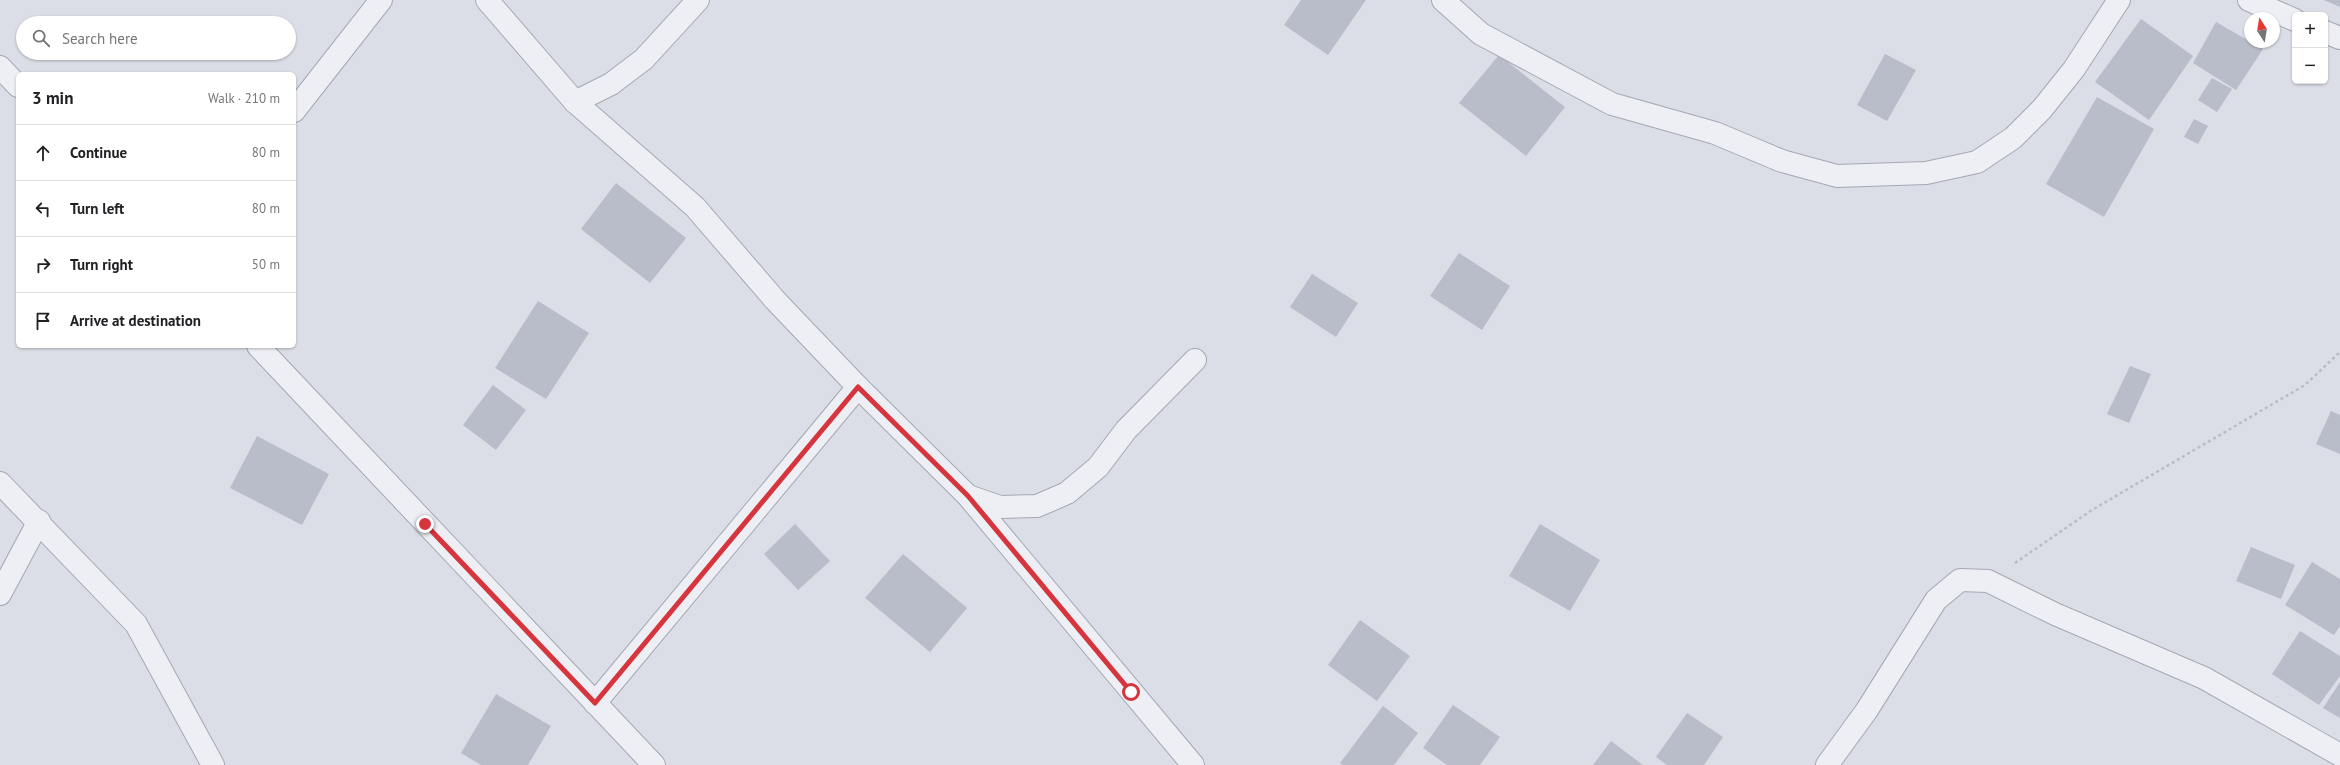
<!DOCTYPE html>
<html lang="en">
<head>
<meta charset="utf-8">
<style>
	body { margin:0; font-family:"PT Sans",sans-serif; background:#f2f2f2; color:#202124 }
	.controls { position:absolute; right:12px; top:12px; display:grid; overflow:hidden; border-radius:6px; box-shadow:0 1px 3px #0004 }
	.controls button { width:36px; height:36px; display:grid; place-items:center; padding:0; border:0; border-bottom:1px solid #e0e0e0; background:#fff; color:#202124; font:20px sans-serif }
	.compass { position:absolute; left:2244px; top:12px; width:36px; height:36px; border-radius:50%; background:#fff; box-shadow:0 1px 3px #0004; rotate:348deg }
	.stop { position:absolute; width:12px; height:12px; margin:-9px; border:3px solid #d6353e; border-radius:50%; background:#fff }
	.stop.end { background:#d6353e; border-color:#fff; box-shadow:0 1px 4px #0008 }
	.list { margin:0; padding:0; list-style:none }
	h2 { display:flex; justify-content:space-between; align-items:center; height:52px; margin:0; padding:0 16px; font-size:17px }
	h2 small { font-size:13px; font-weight:400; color:#757577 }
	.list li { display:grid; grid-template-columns:26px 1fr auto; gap:12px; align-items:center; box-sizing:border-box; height:56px; padding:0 16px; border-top:1px solid #e0e0e0 }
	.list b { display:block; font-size:15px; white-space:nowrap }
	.list em { font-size:13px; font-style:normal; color:#757577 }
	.icon { flex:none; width:22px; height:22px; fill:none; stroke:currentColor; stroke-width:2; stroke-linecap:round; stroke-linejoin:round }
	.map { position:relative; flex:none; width:2340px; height:765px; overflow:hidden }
	.search { position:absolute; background:#fff; box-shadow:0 1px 3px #0004; left:16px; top:16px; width:280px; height:44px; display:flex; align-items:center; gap:10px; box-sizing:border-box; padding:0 14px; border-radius:22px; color:#757577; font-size:15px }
	.panel { position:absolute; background:#fff; box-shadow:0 1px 3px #0004; left:16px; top:72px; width:280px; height:276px; border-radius:6px }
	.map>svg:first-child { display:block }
	.building { fill:#b8bdc9 }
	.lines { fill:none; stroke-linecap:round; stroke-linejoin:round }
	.minor-casing { stroke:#a4a8b3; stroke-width:24 }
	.path { stroke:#b9bcc5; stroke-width:2.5; stroke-dasharray:3 3; stroke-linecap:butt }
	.minor { stroke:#edeff5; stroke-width:22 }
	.route { stroke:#d6353e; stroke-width:5 }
</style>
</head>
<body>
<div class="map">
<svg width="2340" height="765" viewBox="0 0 2340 765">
	<rect width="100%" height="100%" fill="#dbdee6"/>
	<!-- building -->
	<g class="building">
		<path d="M1301 0H1366L1328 55 1284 25Z"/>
		<path d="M2324 0H2340V7Z"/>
		<path d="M2141 19 2193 56 2149 120 2095 82Z"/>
		<path d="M2216 22 2263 49 2236 90 2193 63Z"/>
		<path d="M1885 54 1916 70 1887 121 1857 105Z"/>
		<path d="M1499 55 1565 107 1526 156 1459 103Z"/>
		<path d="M2212 78 2232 89 2217 112 2198 100Z"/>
		<path d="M2097 97 2154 129 2104 217 2046 184Z"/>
		<path d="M2194 119 2208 126 2198 144 2184 137Z"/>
		<path d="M616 183 686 238 650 283 581 229Z"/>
		<path d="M1459 253 1510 286 1482 330 1430 296Z"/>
		<path d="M1312 274 1358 303 1336 337 1290 307Z"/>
		<path d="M538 301 589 333 546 399 495 368Z"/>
		<path d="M2130 366 2151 374 2129 423 2107 414Z"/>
		<path d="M493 385 526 410 496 450 463 425Z"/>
		<path d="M2331 411 2340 415V454L2316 444Z"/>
		<path d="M257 436 329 474 302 525 230 488Z"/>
		<path d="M795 524 830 561 798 590 764 554Z"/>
		<path d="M1540 524 1600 560 1570 611 1509 576Z"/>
		<path d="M2251 547 2295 565 2281 599 2236 581Z"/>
		<path d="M903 554 967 608 930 652 865 598Z"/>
		<path d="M2312 562 2340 579V626L2334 635 2285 605Z"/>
		<path d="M1360 620 1410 656 1377 701 1328 665Z"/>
		<path d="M2300 631 2340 656V676L2319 705 2272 674Z"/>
		<path d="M2340 682V718L2323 708Z"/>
		<path d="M496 694 551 726 528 765H481L461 753Z"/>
		<path d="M1453 705 1500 737 1480 765H1447L1423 748Z"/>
		<path d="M1383 706 1418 733 1394 765H1343L1340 763Z"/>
		<path d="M1687 713 1723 737 1704 765H1667L1656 757Z"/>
		<path d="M1611 741 1643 765H1593Z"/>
	</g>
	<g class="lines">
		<!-- minor casing -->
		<g class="minor-casing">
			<g id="minor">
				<path d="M487 0 575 102 695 207 775 300 858 387 968 496 1000 507 1037 506 1067 493 1098 467 1126 430 1195 360"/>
				<path d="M1443 0 1481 34 1612 104 1715 133 1782 161 1837 176 1926 173 1977 162 2013 138 2042 109 2074 69 2119 0"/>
				<path d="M2249 0 2295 20"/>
				<path d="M2325 32 2340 38"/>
				<path d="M0 67 18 86"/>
				<path d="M575 102 611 84 644 59 698 0"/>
				<path d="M294 111 381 0"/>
				<path d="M258 346 654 765"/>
				<path d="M0 483 136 624 213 765"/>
				<path d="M968 496 1193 765"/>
				<path d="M0 594 39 521"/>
				<path d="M595 703 858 387"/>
				<path d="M1827 765 1867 710 1936 600 1960 580 1988 581 2055 614 2204 678 2340 755"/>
			</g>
		</g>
		<!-- path -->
		<path class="path" d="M2015 563 2092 510 2305 385 2340 352"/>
		<!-- minor -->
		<use href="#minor" class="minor"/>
	</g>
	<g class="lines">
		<!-- route -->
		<path class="route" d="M425 524 595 703 858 387 968 496 1131 692"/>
	</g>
</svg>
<div class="controls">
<button>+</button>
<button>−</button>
</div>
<svg class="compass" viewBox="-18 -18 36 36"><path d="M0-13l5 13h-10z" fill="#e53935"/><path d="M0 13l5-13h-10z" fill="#757577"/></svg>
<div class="stop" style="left:1131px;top:692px"></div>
<div class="stop end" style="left:425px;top:524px"></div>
<div class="search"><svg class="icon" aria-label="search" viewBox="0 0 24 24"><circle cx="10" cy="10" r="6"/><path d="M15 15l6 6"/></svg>Search here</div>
<section class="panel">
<h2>3 min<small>Walk · 210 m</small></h2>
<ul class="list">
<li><svg class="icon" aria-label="ahead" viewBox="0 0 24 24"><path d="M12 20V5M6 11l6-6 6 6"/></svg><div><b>Continue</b></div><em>80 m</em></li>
<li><svg class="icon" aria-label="left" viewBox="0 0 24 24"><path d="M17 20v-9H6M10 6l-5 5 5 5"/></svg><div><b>Turn left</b></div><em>80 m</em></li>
<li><svg class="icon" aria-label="right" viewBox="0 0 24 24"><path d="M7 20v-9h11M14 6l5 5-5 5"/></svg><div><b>Turn right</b></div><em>50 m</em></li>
<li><svg class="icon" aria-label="arrive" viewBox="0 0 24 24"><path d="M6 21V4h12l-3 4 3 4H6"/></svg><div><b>Arrive at destination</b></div></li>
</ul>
</section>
</div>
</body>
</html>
